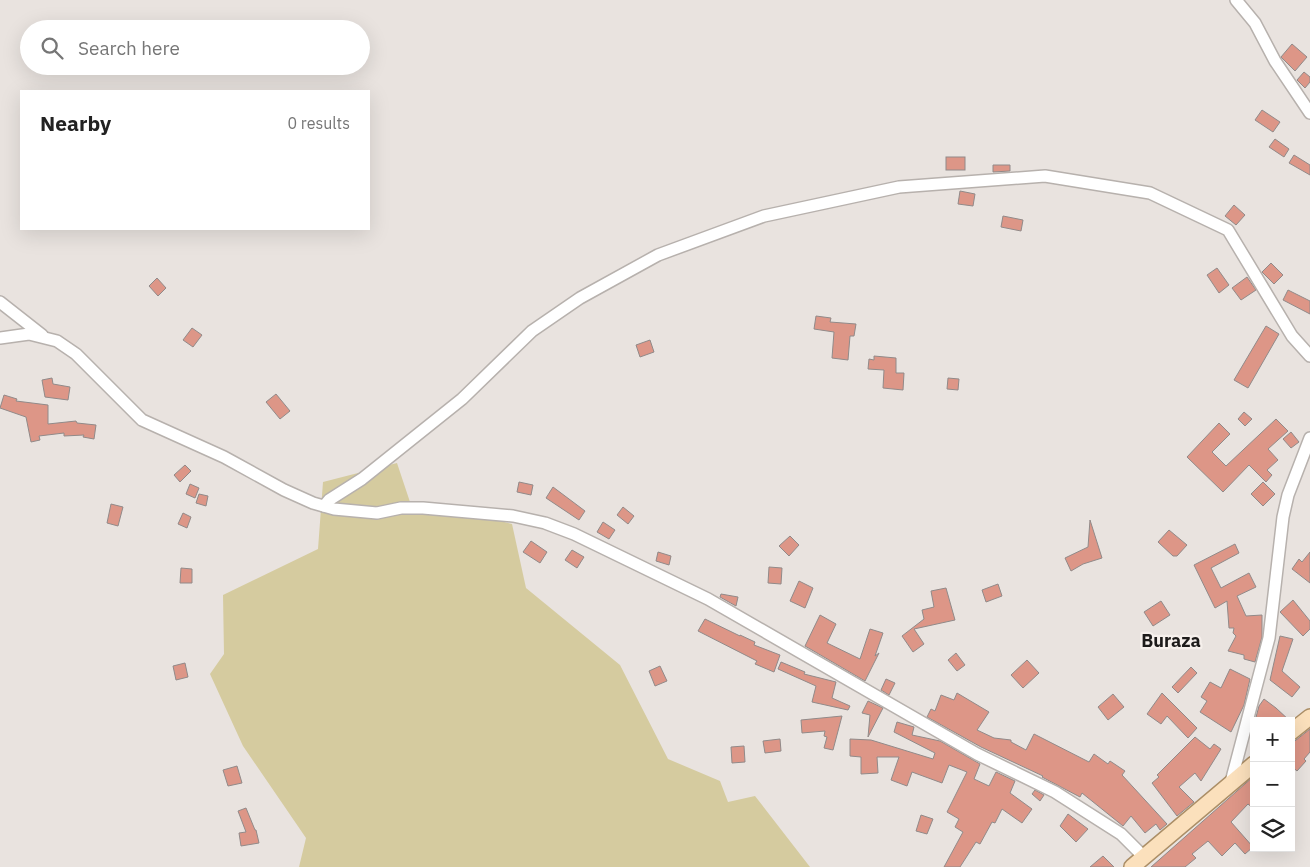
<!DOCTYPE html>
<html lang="en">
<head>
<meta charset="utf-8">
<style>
	body { margin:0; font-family:"IBM Plex Sans",sans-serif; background:#f2f2f2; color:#222 }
	.controls { position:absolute; right:15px; bottom:15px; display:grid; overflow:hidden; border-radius:0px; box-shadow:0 5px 20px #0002 }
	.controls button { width:45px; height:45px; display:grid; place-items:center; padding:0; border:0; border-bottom:1px solid #e0e0e0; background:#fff; color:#222; font:25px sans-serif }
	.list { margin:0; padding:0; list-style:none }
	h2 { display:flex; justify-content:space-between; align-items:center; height:65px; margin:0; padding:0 20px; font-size:21px }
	h2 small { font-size:16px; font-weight:400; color:#767676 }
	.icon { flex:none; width:28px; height:28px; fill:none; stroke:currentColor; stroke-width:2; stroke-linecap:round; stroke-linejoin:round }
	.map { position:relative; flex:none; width:1310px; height:867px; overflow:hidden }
	.search { position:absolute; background:#fff; box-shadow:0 5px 20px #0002; left:20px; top:20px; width:350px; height:55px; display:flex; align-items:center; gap:12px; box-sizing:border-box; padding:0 18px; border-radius:28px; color:#767676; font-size:19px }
	.panel { position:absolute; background:#fff; box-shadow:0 5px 20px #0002; left:20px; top:90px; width:350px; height:140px; border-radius:0px }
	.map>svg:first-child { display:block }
	.green { fill:#d5cb9f }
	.building { fill:#dd9687; stroke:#918a89 }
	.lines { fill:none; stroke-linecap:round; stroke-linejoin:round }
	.minor-casing { stroke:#b7b1ad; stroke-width:14 }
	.major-casing { stroke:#ab8e66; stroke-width:18 }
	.minor { stroke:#fff; stroke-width:11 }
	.major { stroke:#fbe0bc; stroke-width:15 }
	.labels { text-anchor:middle; stroke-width:4.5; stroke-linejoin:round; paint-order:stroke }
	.district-label { font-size:18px; font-weight:bold; fill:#1d1b1a; stroke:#f6f0ec }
</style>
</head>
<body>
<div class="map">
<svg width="1310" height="867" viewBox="0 0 1310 867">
	<rect width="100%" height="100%" fill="#e9e3df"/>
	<!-- green -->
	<path class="green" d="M397 463 414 514 489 518 512 524 526 588 620 665 668 759 720 781 728 802 755 796 810 867H299L306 838 243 746 210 674 224 654 223 595 318 549 323 482Z"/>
	<!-- building -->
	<g class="building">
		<path d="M1292 44 1307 57 1295 71 1281 57Z"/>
		<path d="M1304 72 1310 77V82L1305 88 1297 80Z"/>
		<path d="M1262 110 1280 122 1273 132 1255 120Z"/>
		<path d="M1275 139 1289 149 1284 157 1269 147Z"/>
		<path d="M1294 155 1310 165V175L1289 163Z"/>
		<rect x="946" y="157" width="19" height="13"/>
		<path d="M993 165H1010V171L993 172Z"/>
		<path d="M960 191 975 194 973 206 958 204Z"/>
		<path d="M1234 205 1245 215 1236 225 1225 216Z"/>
		<path d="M1003 216 1023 220 1021 231 1001 227Z"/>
		<path d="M1271 263 1283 275 1274 284 1262 272Z"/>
		<path d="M1217 268 1229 285 1219 293 1207 275Z"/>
		<path d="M1247 277 1256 290 1241 300 1232 288Z"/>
		<path d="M157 278 166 288 158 296 149 286Z"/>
		<path d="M1288 290 1310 301V314L1283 300Z"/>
		<path d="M816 316 831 318 830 322 856 324 854 336H850L848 360 832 358 834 332 814 329Z"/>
		<path d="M1266 326 1279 334 1248 388 1234 380Z"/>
		<path d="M192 328 202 335 193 347 183 340Z"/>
		<path d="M650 340 654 352 640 357 636 345Z"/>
		<path d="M874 356 896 358V373H904L903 390 883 388 884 370 868 369 869 359 874 360Z"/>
		<path d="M52 378 53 384 70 387 68 400 45 397 42 380Z"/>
		<path d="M948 378 959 379 958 390 947 389Z"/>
		<path d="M276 394 290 411 280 419 266 402Z"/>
		<path d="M4 395 17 399 16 401 48 405V424L76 421 77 423 96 425 94 439 83 437 84 435 64 436V433L39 436 40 440 31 442 26 417 0 408Z"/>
		<path d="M1244 412 1252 419 1245 426 1238 419Z"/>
		<path d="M1276 419 1288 431 1268 449 1278 460 1267 470 1272 475 1266 482 1249 465 1223 492 1187 457 1219 423 1230 434 1212 452 1226 466Z"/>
		<path d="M1291 432 1299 442 1291 448 1283 439Z"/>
		<path d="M185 465 191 471 180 482 174 475Z"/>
		<path d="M519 482 533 485 531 495 517 492Z"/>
		<path d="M1263 482 1275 494 1263 506 1251 494Z"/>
		<path d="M190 484 199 488 195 498 186 494Z"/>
		<path d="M553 487 585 511 579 520 546 498Z"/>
		<path d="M199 494 208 496 206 506 196 503Z"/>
		<path d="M111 504 123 507 118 526 107 523Z"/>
		<path d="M623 507 634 516 628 524 617 515Z"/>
		<path d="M183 513 191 517 187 528 178 524Z"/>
		<path d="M1090 520 1102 558 1083 564 1071 571 1065 558 1088 547Z"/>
		<path d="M603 522 615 530 609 539 597 532Z"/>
		<path d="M1169 530 1187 545 1177 556H1173L1158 542Z"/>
		<path d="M790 536 799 545 789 556 779 546Z"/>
		<path d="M531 541 547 552 540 563 523 552Z"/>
		<path d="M1235 544 1239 553 1211 568 1221 588 1249 573 1256 587 1237 596 1246 616 1262 615V637L1255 662 1244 659V655L1228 651 1236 636 1233 633 1234 628H1229L1227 601 1215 608 1194 565Z"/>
		<path d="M572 550 584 557 577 568 565 560Z"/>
		<path d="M658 552 671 556 669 565 656 561Z"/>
		<path d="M1310 552V583L1292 569 1299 559 1302 562Z"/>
		<path d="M769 567 782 568 781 584 768 583Z"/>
		<path d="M181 568 192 569V583H180Z"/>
		<path d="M799 581 813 588 805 608 790 601Z"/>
		<path d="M998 584 1002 596 986 602 982 590Z"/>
		<path d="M946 588 955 620 914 629 924 644 913 652 902 636 924 619 922 610 934 607 931 591Z"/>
		<path d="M721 594 738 597 736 606 720 597Z"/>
		<path d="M1293 600 1310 621V629L1303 636 1280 612Z"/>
		<path d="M1161 601 1170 615 1153 626 1144 612Z"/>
		<path d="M820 615 836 624 827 643 860 659 870 629 883 633 875 656 879 653 865 681 805 646Z"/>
		<path d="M705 619 740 636V635L755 642 754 645 780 655 774 672 755 664 757 661 698 631Z"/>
		<path d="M1280 636 1293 639 1282 671 1300 687 1292 697 1270 680Z"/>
		<path d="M956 653 965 665 957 671 948 660Z"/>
		<path d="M1027 660 1039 673 1023 688 1011 675Z"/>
		<path d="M781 662 805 672 804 674 836 682 832 698 850 706 848 710 812 702 816 686 778 669Z"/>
		<path d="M185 663 188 677 176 680 173 666Z"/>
		<path d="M660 666 667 681 655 686 649 671Z"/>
		<path d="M1191 667 1197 673 1178 693 1172 687Z"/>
		<path d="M1230 669 1250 679 1244 705 1231 732 1200 712 1207 701 1201 697 1210 682 1221 688Z"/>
		<path d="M886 679 895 683 889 695 881 690Z"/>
		<path d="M957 693 989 712 977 730 994 738 1011 740V742L1026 750 1034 734 1089 762 1094 754 1108 764 1110 761 1125 771 1122 775 1167 824 1160 830 1156 824 1145 833 1131 816 1123 826 1082 793 1080 797 1042 777 1043 776 981 747 927 717 931 709 935 711 941 695 954 700Z"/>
		<path d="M1162 693 1197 728 1188 738 1167 716 1161 724 1147 714Z"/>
		<path d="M1113 694 1124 707 1108 720 1098 707Z"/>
		<path d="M1264 699 1276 708 1290 721H1255L1259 706Z"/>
		<path d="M868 701 883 708 868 737 870 715 862 713Z"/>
		<path d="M842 716 833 750 824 748 827 737 824 736 825 731 802 733 801 720Z"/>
		<path d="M897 722 914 727 912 735 940 741 980 764 974 779 989 786 996 772 1015 781 1010 793 1032 809 1022 823 1002 809 995 823 992 822 980 844 976 842 960 867H944L963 832 955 827 959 819 947 812 967 772 949 765 942 783 912 772 907 786 891 780 899 757H877L878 773 861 774V757L850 756V739L871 740 933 759 935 753 894 732Z"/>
		<path d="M1310 729V752L1304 759 1306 761 1297 771 1291 766V744Z"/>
		<path d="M1195 737 1210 749 1214 744 1221 749 1201 781 1195 773 1179 787 1194 802 1177 816 1152 783 1159 777 1157 775Z"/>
		<path d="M780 739 781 751 765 753 763 741Z"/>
		<path d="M744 746 745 762 732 763 731 747Z"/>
		<path d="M237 766 242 783 228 786 223 770Z"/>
		<path d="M1254 776V809L1248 804 1231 822 1253 847 1245 854 1235 843 1222 856 1208 841 1192 854 1196 858 1185 867H1151Z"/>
		<path d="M1035 790 1044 795 1040 801 1032 794Z"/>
		<path d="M246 808 255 830H256L259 843 241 846 239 833 246 832 238 811Z"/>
		<path d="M1068 814 1088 829 1076 842 1060 826Z"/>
		<path d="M921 815 933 819 927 834 916 831Z"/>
		<path d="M1103 856 1114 867H1090Z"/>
	</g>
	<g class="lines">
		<!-- minor casing -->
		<g class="minor-casing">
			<g id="minor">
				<path d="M1236 0 1255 23 1275 61 1310 113"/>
				<path d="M0 302 42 335"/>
				<path d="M0 338 29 334 57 341 76 354 142 420 224 457 284 490 313 503 334 509 377 513 401 508H423L513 516 545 523 574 534 708 599 977 754 1055 792 1121 834 1144 857"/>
				<path d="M324 506 329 500 362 479 462 399 532 331 580 298 658 255 764 216 899 187 1045 176 1150 193 1228 230 1292 336 1310 356"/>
				<path d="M1231 782 1269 638 1283 517 1288 495 1310 438"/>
			</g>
		</g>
		<!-- major casing -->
		<g class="major-casing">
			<g id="major">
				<path d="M1291 732 1310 717"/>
				<path d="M1132 867 1254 764"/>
			</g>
		</g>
		<!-- minor -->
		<use href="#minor" class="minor"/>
		<!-- major -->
		<use href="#major" class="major"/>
	</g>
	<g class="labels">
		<!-- district labels -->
		<g class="district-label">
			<text x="1171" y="647">Buraza</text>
		</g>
	</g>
</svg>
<div class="controls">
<button>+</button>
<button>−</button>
<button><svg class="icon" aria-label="layers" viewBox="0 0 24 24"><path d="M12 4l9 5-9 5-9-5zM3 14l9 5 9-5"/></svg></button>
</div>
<div class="search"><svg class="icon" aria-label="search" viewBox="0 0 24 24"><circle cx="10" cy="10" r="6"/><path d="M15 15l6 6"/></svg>Search here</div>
<section class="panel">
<h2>Nearby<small>0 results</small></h2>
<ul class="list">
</ul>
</section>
</div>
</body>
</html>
